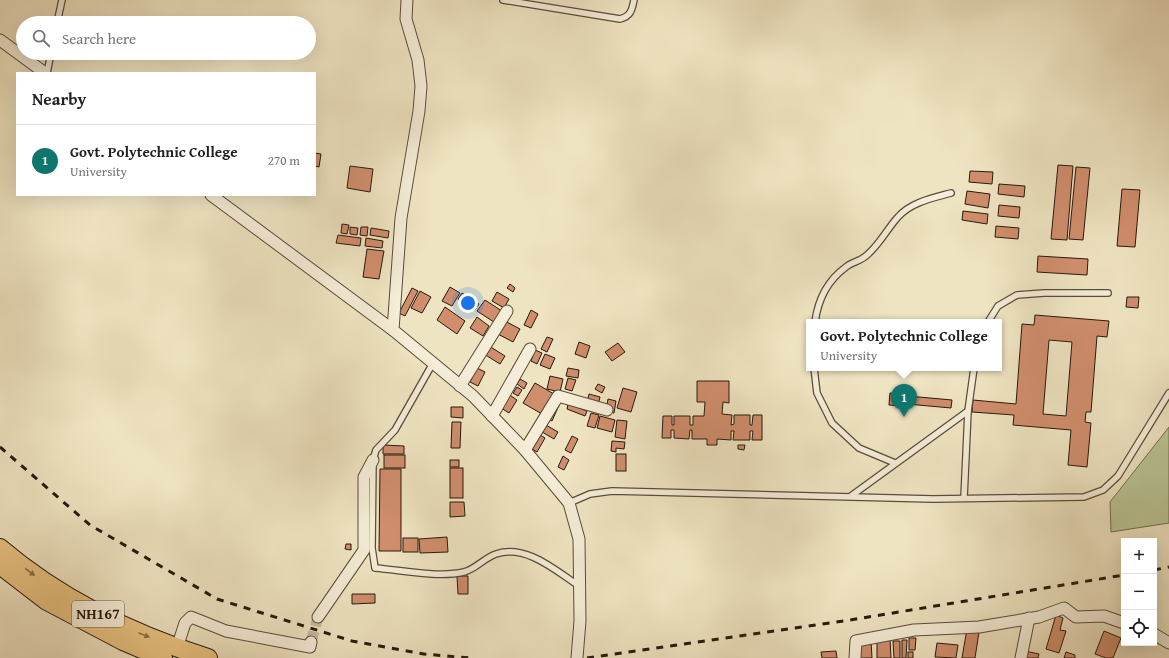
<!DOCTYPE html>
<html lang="en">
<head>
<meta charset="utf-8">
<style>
	body { margin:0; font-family:"Gentium Book Plus",serif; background:#f6f6f6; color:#202124 }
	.controls { position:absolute; right:12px; bottom:12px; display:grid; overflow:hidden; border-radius:0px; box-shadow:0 4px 16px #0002 }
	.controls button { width:36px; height:36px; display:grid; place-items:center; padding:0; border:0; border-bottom:1px solid #e0e0e0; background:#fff; color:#202124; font:20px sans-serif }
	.you { position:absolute; left:468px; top:303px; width:14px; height:14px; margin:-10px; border:3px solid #fff; border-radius:50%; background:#1a73e8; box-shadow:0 0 0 6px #1a73e833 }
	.badge { display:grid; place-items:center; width:26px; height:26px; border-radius:50%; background:#0f766e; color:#fff; font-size:13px; font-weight:700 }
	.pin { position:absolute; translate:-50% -33px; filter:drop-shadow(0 1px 2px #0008) }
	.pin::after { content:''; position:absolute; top:21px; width:14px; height:12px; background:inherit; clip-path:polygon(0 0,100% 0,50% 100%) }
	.popup { position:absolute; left:806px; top:319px; width:196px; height:52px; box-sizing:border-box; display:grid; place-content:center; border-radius:0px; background:#fff; filter:drop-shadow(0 1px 3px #0005); font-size:13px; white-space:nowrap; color:#757577 }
	.popup b { font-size:15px; color:#202124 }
	.popup::after { content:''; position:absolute; left:50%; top:100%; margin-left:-8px; border:8px solid transparent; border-top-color:#fff }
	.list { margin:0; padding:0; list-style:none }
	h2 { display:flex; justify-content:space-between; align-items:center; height:52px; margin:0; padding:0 16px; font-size:17px }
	h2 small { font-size:13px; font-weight:400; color:#757577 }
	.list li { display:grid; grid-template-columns:26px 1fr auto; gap:12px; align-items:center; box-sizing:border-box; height:72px; padding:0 16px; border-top:1px solid #e0e0e0 }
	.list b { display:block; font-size:15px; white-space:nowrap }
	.list p { margin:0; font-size:13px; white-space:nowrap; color:#757577 }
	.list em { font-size:13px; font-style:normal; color:#757577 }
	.icon { flex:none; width:22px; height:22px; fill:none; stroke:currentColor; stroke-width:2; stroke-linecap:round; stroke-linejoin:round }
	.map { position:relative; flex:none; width:1169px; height:658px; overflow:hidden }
	.search { position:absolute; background:#fff; box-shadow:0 4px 16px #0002; left:16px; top:16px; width:300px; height:44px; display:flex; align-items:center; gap:10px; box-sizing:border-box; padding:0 14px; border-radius:22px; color:#757577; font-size:15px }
	.panel { position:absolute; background:#fff; box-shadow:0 4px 16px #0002; left:16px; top:72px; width:300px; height:124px; border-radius:0px }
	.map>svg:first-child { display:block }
	.green { fill:#b9c494; stroke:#706e50 }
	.building { fill:#d18e6d; stroke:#26190d; fill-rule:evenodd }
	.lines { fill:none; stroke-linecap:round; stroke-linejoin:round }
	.minor-tunnel { stroke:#c7bb9e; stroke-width:11; stroke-dasharray:11 5.5; stroke-linecap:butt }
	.service-casing { stroke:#584c3a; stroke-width:8 }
	.minor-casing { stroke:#584c3a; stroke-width:13 }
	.trunk-casing { stroke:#26190d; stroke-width:20 }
	.service { stroke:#f5edd7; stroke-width:5.5 }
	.minor { stroke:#f5edd7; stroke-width:11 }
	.trunk { stroke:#e8c281; stroke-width:18 }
	.rail { stroke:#26190d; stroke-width:3; stroke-dasharray:7 7; stroke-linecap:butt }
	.oneway { fill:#876e47 }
	.labels { text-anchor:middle; stroke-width:3; stroke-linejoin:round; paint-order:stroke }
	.shield { fill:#f5edd7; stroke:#64594a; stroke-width:1 }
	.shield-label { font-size:15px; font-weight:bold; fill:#26190d }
</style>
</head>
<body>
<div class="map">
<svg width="1169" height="658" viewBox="0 0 1169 658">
	<rect width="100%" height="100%" fill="#efe4c2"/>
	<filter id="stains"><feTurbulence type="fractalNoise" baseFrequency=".005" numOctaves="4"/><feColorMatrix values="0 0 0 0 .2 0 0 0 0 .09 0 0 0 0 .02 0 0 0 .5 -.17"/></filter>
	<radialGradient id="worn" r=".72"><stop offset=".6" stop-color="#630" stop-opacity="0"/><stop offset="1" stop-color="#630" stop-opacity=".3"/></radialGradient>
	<!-- green -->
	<path class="green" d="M1169 427V523L1111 532 1110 502Z"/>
	<!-- building -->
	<g class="building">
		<path d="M315 153 321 154 319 167 315 166Z"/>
		<path d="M1058 165 1073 166 1067 240 1051 239Z"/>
		<path d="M350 166 373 169 370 192 347 188Z"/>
		<path d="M1076 167 1090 168 1083 240 1069 239Z"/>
		<path d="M970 171 993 172 992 184 969 182Z"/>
		<path d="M999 184 1025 186 1024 197 998 194Z"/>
		<path d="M1122 189 1140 190 1135 247 1117 246Z"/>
		<path d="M967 191 990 194 988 208 965 204Z"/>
		<path d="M999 205 1020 207 1019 218 998 216Z"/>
		<path d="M963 211 988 214 987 224 962 220Z"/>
		<path d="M342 224 349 225 347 234 341 233Z"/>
		<path d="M996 226 1019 228 1018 239 995 237Z"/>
		<path d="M350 227 358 228 357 235 350 234Z"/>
		<path d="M361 227H368L367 236 360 235Z"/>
		<path d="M371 228 389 231 388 238 370 235Z"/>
		<path d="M338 235 361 238 360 246 336 243Z"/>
		<path d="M366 238 383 241 382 248 365 246Z"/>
		<path d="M367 249 384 251 379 279 363 277Z"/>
		<path d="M1038 256 1088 259 1087 275 1037 272Z"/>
		<path d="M510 284 515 288 513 292 507 288Z"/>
		<path d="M450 287 460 293 452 306 442 301Z"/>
		<path d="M412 288 418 291 405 316 399 313Z"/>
		<path d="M420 291 431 297 422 313 411 308Z"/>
		<path d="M497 292 509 299 504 308 492 301Z"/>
		<path d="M462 293 479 304 475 310 458 299Z"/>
		<path d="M1127 297H1139L1138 308 1126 307Z"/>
		<path d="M485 300 505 313 497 324 477 311Z"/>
		<path d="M445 307 465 321 457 334 437 320Z"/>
		<path d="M531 310 538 314 531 328 524 325Z"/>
		<path d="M1035 315 1109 321 1107 337 1097 336 1091 412H1086L1085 422 1091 423 1087 467 1068 465 1071 430 1013 425 1014 415 972 412 973 400 1016 404 1022 324 1034 325ZM1049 340 1072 342 1066 416 1043 414Z"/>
		<path d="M477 317 489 326 483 336 470 328Z"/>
		<path d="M503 320 520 329 513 342 496 333Z"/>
		<path d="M547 337 553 339 547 352 541 349Z"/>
		<path d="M579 342 590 346 586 358 575 354Z"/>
		<path d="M618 343 625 352 612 361 605 352Z"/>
		<path d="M489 346 505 356 500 364 484 354Z"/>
		<path d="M535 350 542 353 537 364 531 361Z"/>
		<path d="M545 354 555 358 550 369 540 365Z"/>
		<path d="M477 368 485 372 478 386 470 382Z"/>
		<path d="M568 368 579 370 578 378 566 376Z"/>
		<path d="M550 376 563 379 560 392 547 389Z"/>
		<path d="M568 378 576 380 572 391 565 389Z"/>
		<path d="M520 379 527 383 524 389 517 384Z"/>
		<path d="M697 381H729V403L723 402 722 414 732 415 731 425 734 424V415H750V425H752L753 415H762V440H752L753 431H750V440H733L734 431H731V440L717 439V445H707V439H692V430H690L689 439 674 438V430H671V438H662L663 416H672V425H674V416H690V425H693V416H704L705 402H697Z"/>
		<path d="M535 383 554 394 542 414 523 403Z"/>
		<path d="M598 384 605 387 602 393 595 389Z"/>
		<path d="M517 387 522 390 518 396 513 393Z"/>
		<path d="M623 388 637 392 631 412 617 408Z"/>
		<path d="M507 393 517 400 509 413 498 406Z"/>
		<path d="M890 393 905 395 904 406 889 405Z"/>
		<path d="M589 394 600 397 597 409 586 407Z"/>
		<path d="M908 396 952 400 951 408 907 404Z"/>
		<path d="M608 399 616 401 614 413 606 411Z"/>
		<path d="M560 403 552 421 543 417Z"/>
		<path d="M568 404 587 411 585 416 567 409Z"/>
		<path d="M451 407H463V418L451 417Z"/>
		<path d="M591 413 599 415 595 428 587 426Z"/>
		<path d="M600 416 615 420 612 432 597 428Z"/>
		<path d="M617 420 627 421 625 439 615 437Z"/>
		<path d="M452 422H461L460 448H451Z"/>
		<path d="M546 425 558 432 554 439 542 432Z"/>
		<path d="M537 433 545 438 537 452 529 447Z"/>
		<path d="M572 436 578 439 571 453 565 450Z"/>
		<path d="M612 441 625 442 624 449 616 448V452L611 451Z"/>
		<path d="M383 445 404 446V454H383Z"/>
		<path d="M738 445H745L744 450 738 449Z"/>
		<rect x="616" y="454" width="10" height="17"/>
		<rect x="384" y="455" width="21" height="13"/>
		<path d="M563 456 569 460 564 470 558 467Z"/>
		<rect x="450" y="460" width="9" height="7"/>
		<rect x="450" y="468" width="13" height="30"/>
		<path d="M380 469H401V551H379Z"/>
		<path d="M450 502H464L465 516 450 517Z"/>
		<path d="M447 537 448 552 420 553 419 539Z"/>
		<rect x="403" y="538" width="15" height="14"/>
		<path d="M346 544H351V550L345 549Z"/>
		<path d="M457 576H468V594H458Z"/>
		<path d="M352 594H375V603L352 604Z"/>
		<path d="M1056 615 1063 618 1060 630 1066 631 1059 653 1046 649Z"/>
		<path d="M967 629 979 632 975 658H962Z"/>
		<path d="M1104 631 1121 638 1113 658H1106L1095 654Z"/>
		<path d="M909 638H916L915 650H909Z"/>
		<path d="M877 639H890L891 658H877Z"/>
		<path d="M902 640H907L906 658H902Z"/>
		<path d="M871 641 872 658H859L858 642Z"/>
		<path d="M893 641H900V658H894Z"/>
		<path d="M937 643 958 645 956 658 935 657Z"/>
		<path d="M836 651 837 658H822L821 652Z"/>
		<path d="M1025 651 1039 654 1038 658H1023Z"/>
		<rect x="908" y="652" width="5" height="6"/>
		<path d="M1066 652 1075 655V658H1064Z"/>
	</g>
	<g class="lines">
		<!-- minor-tunnel -->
		<path class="minor-tunnel" d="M311 642 318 617"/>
		<!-- service casing -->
		<g class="service-casing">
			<g id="service">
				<path d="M503 0 620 19C631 16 632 10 634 0"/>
				<path d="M57 23 62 0"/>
				<path d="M47 73 51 53"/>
				<path d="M815 322C818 300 828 280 846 267 852 262 861 261 867 255 880 244 887 229 898 217 911 202 933 198 951 193"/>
				<path d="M988 322 998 306 1017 295 1044 293H1108"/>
				<path d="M433 363 395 430 376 450 373 460 372 548 375 568C401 570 438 578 464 572 476 569 484 558 496 554 526 544 555 570 579 586"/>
				<path d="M814 368 817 393 832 423 859 448 895 463"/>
				<path d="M851 496 968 411"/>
				<path d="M964 498 968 411 974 368"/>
				<path d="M569 503 590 494 612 491 933 499 1084 497 1103 490 1118 476 1169 393"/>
			</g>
		</g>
		<!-- minor casing -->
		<g class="minor-casing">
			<g id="minor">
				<path d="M407 0 406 19 418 60 421 86 419 111 401 218 393 330 473 396 525 450 569 503 579 539 580 621 577 658"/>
				<path d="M0 40 45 73"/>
				<path d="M211 195 393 330"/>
				<path d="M460 386 507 311"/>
				<path d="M492 416 530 349"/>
				<path d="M525 450 558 396 607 410"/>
				<path d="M318 617 364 550V477L373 460"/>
				<path d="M1154 634 1169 643"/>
				<path d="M177 648 185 623 191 617 226 631 310 647 311 642"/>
				<path d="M855 658 856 641 914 630 979 627 1039 617 1064 608 1076 617 1104 616 1124 623"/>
				<path d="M1021 658 1029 618"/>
			</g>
		</g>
		<!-- trunk casing -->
		<g class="trunk-casing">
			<g id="trunk">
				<path d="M0 548C61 600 132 634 208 658"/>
				<path d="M0 565 47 601 123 641 163 658"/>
			</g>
		</g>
		<!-- service -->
		<use href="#service" class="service"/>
		<!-- minor -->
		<use href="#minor" class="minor"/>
		<!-- trunk -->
		<use href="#trunk" class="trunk"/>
		<!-- rail -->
		<g class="rail">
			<path d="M0 447 90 525 217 599 352 641 424 654 470 658"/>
			<path d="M1154 570 1169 567"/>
			<path d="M587 658 850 620 1124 575"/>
		</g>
	</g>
	<!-- one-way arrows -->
	<defs><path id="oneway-solid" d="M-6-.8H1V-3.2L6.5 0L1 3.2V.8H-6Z"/></defs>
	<g class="oneway">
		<use href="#oneway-solid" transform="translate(30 572) rotate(37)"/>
		<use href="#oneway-solid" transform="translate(144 635) rotate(22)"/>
	</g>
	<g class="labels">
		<!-- shield labels -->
		<rect class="shield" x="72" y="601" width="52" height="26" rx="3"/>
		<g class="shield-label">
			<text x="98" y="619">NH167</text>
		</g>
	</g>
	<rect width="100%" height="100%" filter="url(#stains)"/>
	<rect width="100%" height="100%" fill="url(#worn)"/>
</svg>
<div class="controls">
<button>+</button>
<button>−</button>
<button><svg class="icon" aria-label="locate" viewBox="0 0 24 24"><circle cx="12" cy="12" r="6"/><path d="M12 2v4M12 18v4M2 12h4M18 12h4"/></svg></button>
</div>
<div class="you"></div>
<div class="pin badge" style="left:904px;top:417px">1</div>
<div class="popup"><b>Govt. Polytechnic College</b>University</div>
<div class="search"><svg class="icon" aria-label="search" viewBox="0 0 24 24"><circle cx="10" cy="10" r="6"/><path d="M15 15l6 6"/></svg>Search here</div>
<section class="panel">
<h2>Nearby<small></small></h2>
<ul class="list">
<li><span class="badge">1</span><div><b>Govt. Polytechnic College</b><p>University</p></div><em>270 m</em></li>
</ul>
</section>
</div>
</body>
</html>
